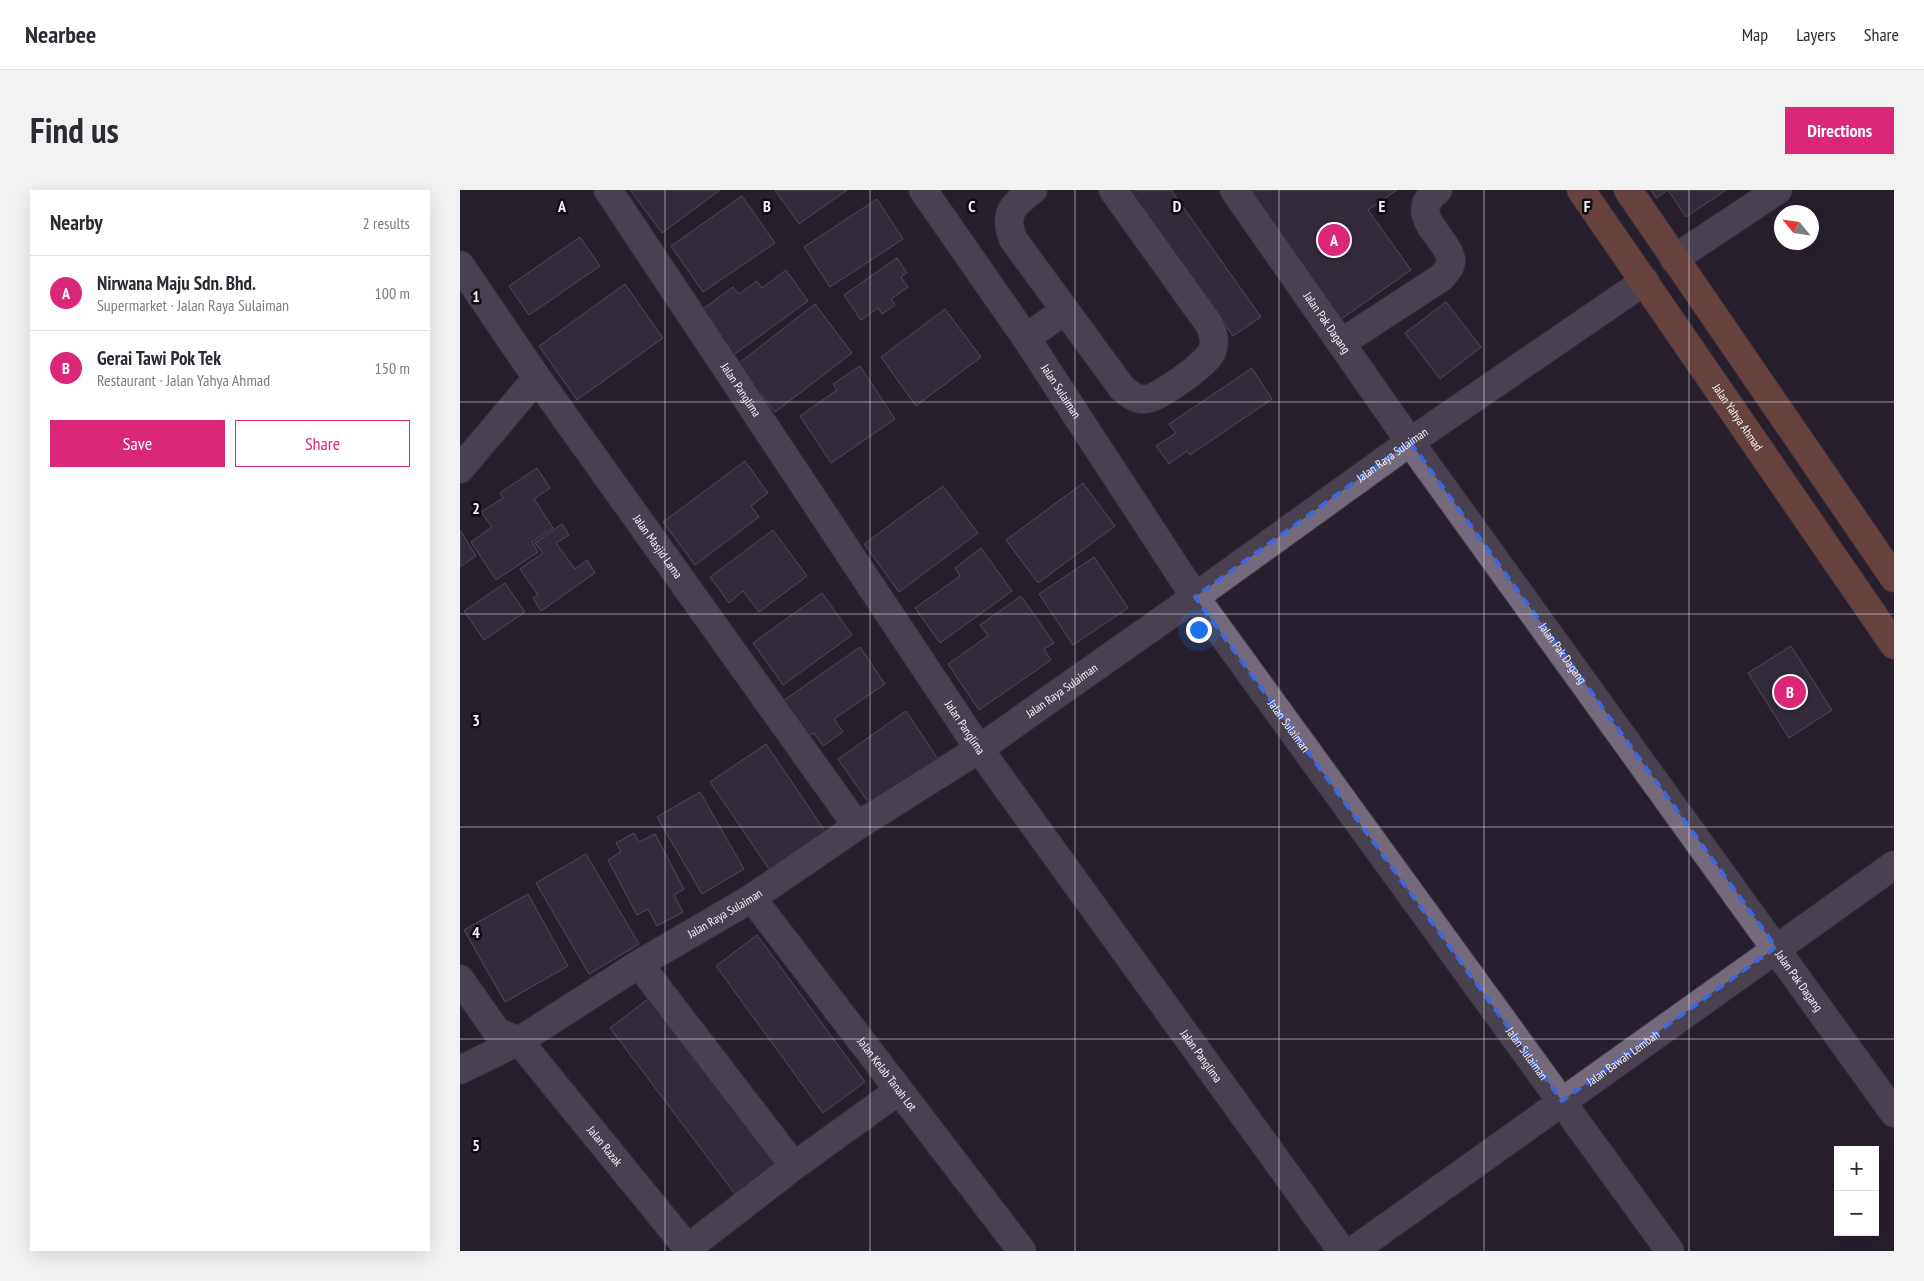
<!DOCTYPE html>
<html lang="en">
<head>
<meta charset="utf-8">
<style>
	body { margin:0; font-family:"PT Sans Narrow",sans-serif; background:#f2f2f3; color:#2b2b33 }
	.controls { position:absolute; right:15px; bottom:15px; display:grid; overflow:hidden; border-radius:0px; box-shadow:0 5px 20px #0002 }
	.controls button { width:45px; height:45px; display:grid; place-items:center; padding:0; border:0; border-bottom:1px solid #e1e1e2; background:#fff; color:#2b2b33; font:25px sans-serif }
	.compass { position:absolute; left:1314px; top:15px; width:45px; height:45px; border-radius:50%; background:#fff; box-shadow:0 5px 20px #0002; rotate:299deg }
	.you { position:absolute; left:738px; top:439px; width:18px; height:18px; margin:-12px; border:4px solid #fff; border-radius:50%; background:#1a73e8; box-shadow:0 0 0 8px #1a73e833 }
	.badge { display:grid; place-items:center; width:32px; height:32px; border-radius:50%; background:#db2777; color:#fff; font-size:16px; font-weight:700 }
	.pin { position:absolute; translate:-50% -50%; border:2px solid #fff; box-shadow:0 1px 5px #0006 }
	.list { margin:0; padding:0; list-style:none }
	h2 { display:flex; justify-content:space-between; align-items:center; height:65px; margin:0; padding:0 20px; font-size:21px }
	h2 small { font-size:16px; font-weight:400; color:#7c7c81 }
	.list li { display:grid; grid-template-columns:32px 1fr auto; gap:15px; align-items:center; box-sizing:border-box; height:75px; padding:0 20px; border-top:1px solid #e1e1e2 }
	.list b { display:block; font-size:19px; white-space:nowrap }
	.list p { margin:0; font-size:16px; white-space:nowrap; color:#7c7c81 }
	.list em { font-size:16px; font-style:normal; color:#7c7c81 }
	.actions { display:flex; gap:10px; padding:15px 20px }
	.actions a { flex:1; padding:11px 0; border:1px solid #db2777; border-radius:0px; text-align:center; font-size:18px; color:#db2777 }
	.actions .main { background:#db2777; color:#fff }
	.map { position:relative; flex:none; width:1434px; height:1061px; overflow:hidden; border-radius:0px }
	header { display:flex; align-items:center; gap:30px; box-sizing:border-box; height:70px; padding:0 25px; background:#fff; border-bottom:1px solid #e1e1e2 }
	header strong { font-size:24px }
	nav { display:flex; gap:28px; margin-inline-start:auto; font-size:18px }
	.intro { display:flex; align-items:center; justify-content:space-between; box-sizing:border-box; height:120px; padding:0 30px }
	h1 { margin:0; font-size:35px }
	.button { padding:12px 22px; border-radius:0px; background:#db2777; color:#fff; font-size:18px; font-weight:700 }
	main { display:flex; gap:30px; padding:0 30px }
	aside { flex:1; background:#fff; border-radius:0px; box-shadow:0 5px 20px #0002 }
	.map>svg:first-child { display:block }
	.building { fill:#443b4b; stroke:#867b8d }
	.lines { fill:none; stroke-linecap:round; stroke-linejoin:round }
	.minor-casing { stroke:#433c49; stroke-width:30 }
	.major-casing { stroke:#433c49; stroke-width:30 }
	.minor { stroke:#746a7b; stroke-width:28 }
	.major { stroke:#b26b53; stroke-width:28 }
	.marked { fill:none; stroke:#3e67dd; stroke-width:4; stroke-dasharray:10 6; stroke-linejoin:round }
	.grid { fill:none; stroke:#f8f2fc; stroke-width:1; stroke-opacity:0.55 }
	.labels { text-anchor:middle; stroke-width:5; stroke-linejoin:round; paint-order:stroke }
	.street-label { font-size:12px; fill:#f8f2fc; stroke:#0e0b11 }
	.grid-label { font-size:16px; text-anchor:middle; font-weight:bold; fill:#f8f2fc; stroke:#0e0b11; stroke-width:5; stroke-linejoin:round; paint-order:stroke }
</style>
</head>
<body>
<header>
<strong>Nearbee</strong>
<nav><a>Map</a><a>Layers</a><a>Share</a></nav>
</header>
<div class="intro"><h1>Find us</h1><a class="button">Directions</a></div>
<main>
<aside>
<h2>Nearby<small>2 results</small></h2>
<ul class="list">
<li><span class="badge">A</span><div><b>Nirwana Maju Sdn. Bhd.</b><p>Supermarket · Jalan Raya Sulaiman</p></div><em>100 m</em></li>
<li><span class="badge">B</span><div><b>Gerai Tawi Pok Tek</b><p>Restaurant · Jalan Yahya Ahmad</p></div><em>150 m</em></li>
</ul>
<div class="actions"><a class="main">Save</a><a>Share</a></div>
</aside>
<div class="map">
<svg width="1434" height="1061" viewBox="0 0 1434 1061">
	<rect width="100%" height="100%" fill="#281f2e"/>
	<!-- building -->
	<g class="building">
		<path d="M170 0H260L202 43Z"/>
		<path d="M315 0H387L339 34Z"/>
		<path d="M670 0H711L801 127 773 146Z"/>
		<path d="M784 0H937L908 20 951 80 877 132Z"/>
		<path d="M1191 0H1266L1226 27 1208 0 1196 8Z"/>
		<path d="M282 6 315 53 243 102 211 56Z"/>
		<path d="M417 9 443 49 370 97 344 57Z"/>
		<path d="M120 47 140 76 69 125 49 96Z"/>
		<path d="M437 68 447 83 441 87 448 97 431 109 435 115 422 124 418 118 401 130 384 105Z"/>
		<path d="M326 80 348 111 272 166 240 121 273 97 279 104 297 91 302 98Z"/>
		<path d="M165 94 203 148 117 210 79 156Z"/>
		<path d="M986 112 1021 157 980 189 945 143Z"/>
		<path d="M355 114 392 163 315 222 278 174Z"/>
		<path d="M485 119 521 167 456 216 421 167Z"/>
		<path d="M400 176 435 229 371 273 340 226 377 200 373 194Z"/>
		<path d="M792 178 812 209 730 265 727 261 709 274 696 256 716 243 709 234Z"/>
		<path d="M285 271 308 303 291 316 299 327 235 375 203 332Z"/>
		<path d="M77 278 90 298 74 309 93 338 72 352 78 362 36 390 11 352 32 337 21 322 43 308 40 303Z"/>
		<path d="M623 293 655 336 578 393 546 350Z"/>
		<path d="M483 296 518 343 439 402 404 354Z"/>
		<path d="M102 334 109 345 96 353 115 379 127 370 135 383 81 421 73 408 78 405 60 379 83 363 75 353Z"/>
		<path d="M0 340 16 366 0 377Z"/>
		<path d="M313 340 347 386 299 422 283 401 269 413 250 387Z"/>
		<path d="M521 358 552 401 480 453 455 418 500 386 495 378Z"/>
		<path d="M634 367 668 418 613 455 579 404Z"/>
		<path d="M45 393 65 422 24 450 4 421Z"/>
		<path d="M362 403 392 445 323 495 293 453Z"/>
		<path d="M561 406 594 453 584 459 591 470 519 520 488 474 528 446 520 435Z"/>
		<path d="M1331 456 1372 520 1329 548 1288 483Z"/>
		<path d="M400 457 425 494 374 529 383 542 363 556 354 543 348 547 323 511Z"/>
		<path d="M446 521 480 572 413 619 378 569Z"/>
		<path d="M306 554 365 641 309 679 250 592Z"/>
		<path d="M240 602 284 679 242 704 197 627Z"/>
		<path d="M174 643 179 652 195 644 224 699 214 705 223 722 197 736 188 719 177 725 148 670 161 662 156 653Z"/>
		<path d="M126 664 179 754 129 784 76 693Z"/>
		<path d="M68 704 108 776 45 812 4 740Z"/>
		<path d="M297 745 405 892 363 923 256 776Z"/>
		<path d="M193 805 318 971 275 1004 150 838Z"/>
	</g>
	<g class="lines">
		<!-- minor casing -->
		<g class="minor-casing">
			<g id="minor">
				<path id="s1" d="M148 0 519 559 882 1061"/>
				<path id="s2" d="M463 0 566 148 735 407 1210 1061"/>
				<path d="M573 0C553 15 543 23 553 49L662 198C669 204 676 210 686 209 699 208 748 173 752 161 756 151 753 143 749 134L653 0"/>
				<path id="s3" d="M774 0 950 252 1434 923"/>
				<path d="M1214 69 1318 0"/>
				<path id="s4" d="M0 75 77 188 397 636"/>
				<path d="M566 148 604 121"/>
				<path d="M881 153 982 87C986 82 992 76 991 69 986 46 945 24 978 0"/>
				<path d="M0 279 77 188"/>
				<path id="s5" d="M292 708 562 1061"/>
				<path d="M179 774 334 976"/>
				<path id="s6" d="M0 789 37 842 59 851 230 1061"/>
				<path id="s7" d="M0 880 59 851 179 774 292 708 397 636 519 559 735 407 950 252 1185 91"/>
				<path d="M228 1058 334 976 438 901"/>
				<path id="s8" d="M893 1061 1434 675"/>
			</g>
		</g>
		<!-- major casing -->
		<g class="major-casing">
			<g id="major">
				<path id="s9" d="M1121 0 1434 455"/>
				<path d="M1168 0 1434 388"/>
			</g>
		</g>
		<!-- minor -->
		<use href="#minor" class="minor"/>
		<!-- major -->
		<use href="#major" class="major"/>
	</g>
	<!-- marked area -->
	<path d="M0 0H1434V1061H0ZM950 252 1316 757 1102 911 735 407Z" fill="#281f2e" fill-opacity=".55" fill-rule="evenodd"/>
	<path class="marked" d="M950 252 1316 757 1102 911 735 407Z"/>
	<!-- grid -->
	<path class="grid" d="M205 0V1061M410 0V1061M615 0V1061M819 0V1061M1024 0V1061M1229 0V1061M0 212H1434M0 424H1434M0 637H1434M0 849H1434"/>
	<g class="labels">
		<!-- street labels -->
		<g class="street-label">
			<text dy="4" stroke="none"><textPath href="#s3" startOffset="162">Jalan Pak Dagang</textPath></text>
			<text dy="4" stroke="none"><textPath href="#s1" startOffset="240">Jalan Panglima</textPath></text>
			<text dy="4" stroke="none"><textPath href="#s2" startOffset="244">Jalan Sulaiman</textPath></text>
			<text dy="4" stroke="none"><textPath href="#s9" startOffset="276">Jalan Yahya Ahmad</textPath></text>
			<text dy="4" stroke="none"><textPath href="#s7" startOffset="1118">Jalan Raya Sulaiman</textPath></text>
			<text dy="4" stroke="none"><textPath href="#s4" startOffset="344">Jalan Masjid Lama</textPath></text>
			<text dy="4" stroke="none"><textPath href="#s3" startOffset="568">Jalan Pak Dagang</textPath></text>
			<text dy="4" stroke="none"><textPath href="#s7" startOffset="712">Jalan Raya Sulaiman</textPath></text>
			<text dy="4" stroke="none"><textPath href="#s2" startOffset="649">Jalan Sulaiman</textPath></text>
			<text dy="4" stroke="none"><textPath href="#s1" startOffset="645">Jalan Panglima</textPath></text>
			<text dy="4" stroke="none"><textPath href="#s7" startOffset="308">Jalan Raya Sulaiman</textPath></text>
			<text dy="4" stroke="none"><textPath href="#s3" startOffset="972">Jalan Pak Dagang</textPath></text>
			<text dy="4" stroke="none"><textPath href="#s2" startOffset="1054">Jalan Sulaiman</textPath></text>
			<text dy="4" stroke="none"><textPath href="#s1" startOffset="1050">Jalan Panglima</textPath></text>
			<text dy="4" stroke="none"><textPath href="#s8" startOffset="332">Jalan Bawah Lembah</textPath></text>
			<text dy="4" stroke="none"><textPath href="#s5" startOffset="222">Jalan Kelab Tanah Lot</textPath></text>
			<text dy="4" stroke="none"><textPath href="#s6" startOffset="224">Jalan Razak</textPath></text>
		</g>
	</g>
	<g class="grid-label">
		<text x="102" y="22">A</text>
		<text x="307" y="22">B</text>
		<text x="512" y="22">C</text>
		<text x="717" y="22">D</text>
		<text x="922" y="22">E</text>
		<text x="1127" y="22">F</text>
		<text x="16" y="112">1</text>
		<text x="16" y="324">2</text>
		<text x="16" y="536">3</text>
		<text x="16" y="748">4</text>
		<text x="16" y="961">5</text>
	</g>
</svg>
<div class="controls">
<button>+</button>
<button>−</button>
</div>
<svg class="compass" viewBox="-18 -18 36 36"><path d="M0-13l5 13h-10z" fill="#e53935"/><path d="M0 13l5-13h-10z" fill="#7c7c81"/></svg>
<div class="you"></div>
<div class="pin badge" style="left:874px;top:50px">A</div>
<div class="pin badge" style="left:1330px;top:502px">B</div>
</div>
</main>
</body>
</html>
